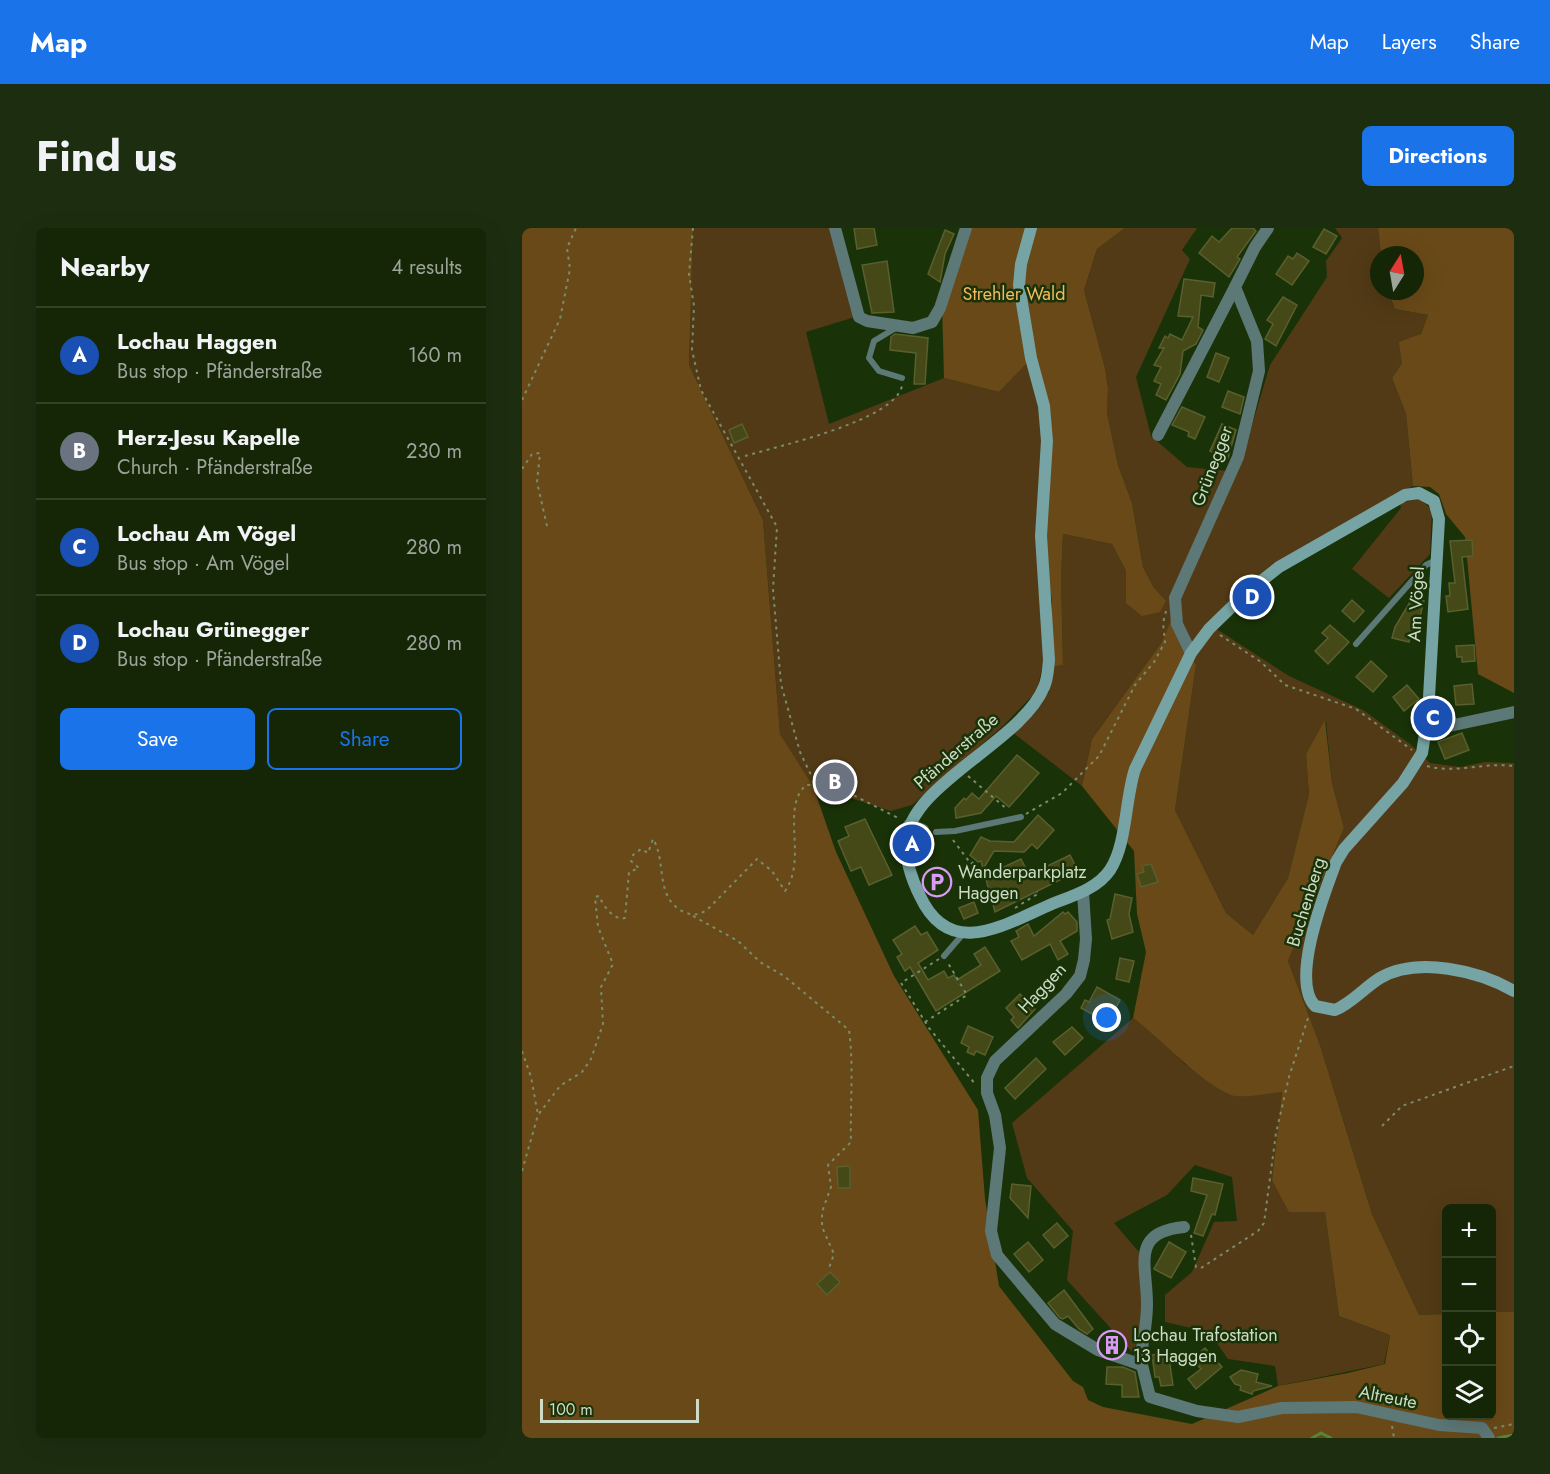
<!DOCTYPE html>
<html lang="en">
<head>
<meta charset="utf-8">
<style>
	body { margin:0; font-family:Jost,sans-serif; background:#1d2e10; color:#f1f3f6 }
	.controls { position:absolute; right:18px; bottom:18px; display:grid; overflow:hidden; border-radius:9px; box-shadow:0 6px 24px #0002 }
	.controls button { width:54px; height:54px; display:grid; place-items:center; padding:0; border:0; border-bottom:2px solid #334328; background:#142606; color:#f1f3f6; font:30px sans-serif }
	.compass { position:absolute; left:848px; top:18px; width:54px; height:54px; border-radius:50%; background:#142606; box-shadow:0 6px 24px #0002; rotate:11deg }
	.scale { position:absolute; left:18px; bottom:15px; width:159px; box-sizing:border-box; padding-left:6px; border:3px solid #cddcc5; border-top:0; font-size:16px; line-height:21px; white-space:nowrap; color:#cddcc5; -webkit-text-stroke:4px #1a3208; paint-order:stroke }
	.you { position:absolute; left:585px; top:790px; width:21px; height:21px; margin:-15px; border:4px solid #fff; border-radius:50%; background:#1a73e8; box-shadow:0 0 0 9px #1a73e833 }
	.badge { display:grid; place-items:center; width:39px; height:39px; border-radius:50%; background:#1a73e8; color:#fff; font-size:20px; font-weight:700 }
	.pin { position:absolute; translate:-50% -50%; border:3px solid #fff; box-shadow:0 2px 6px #0006 }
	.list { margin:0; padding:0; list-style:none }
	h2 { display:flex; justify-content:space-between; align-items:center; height:78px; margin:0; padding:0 24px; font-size:26px }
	h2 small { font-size:20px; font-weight:400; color:#9da59b }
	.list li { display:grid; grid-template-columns:39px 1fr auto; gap:18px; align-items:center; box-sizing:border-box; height:96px; padding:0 24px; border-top:2px solid #334328 }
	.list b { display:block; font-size:22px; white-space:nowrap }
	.list p { margin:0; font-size:20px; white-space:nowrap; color:#9da59b }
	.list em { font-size:20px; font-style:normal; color:#9da59b }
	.actions { display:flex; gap:12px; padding:18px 24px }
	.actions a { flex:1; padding:14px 0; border:2px solid #1a73e8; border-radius:9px; text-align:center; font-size:21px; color:#1a73e8 }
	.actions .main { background:#1a73e8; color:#fff }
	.icon { flex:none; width:33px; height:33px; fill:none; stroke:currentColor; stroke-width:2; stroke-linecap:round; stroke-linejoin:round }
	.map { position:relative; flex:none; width:992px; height:1210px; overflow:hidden; border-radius:9px }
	header { display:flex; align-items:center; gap:36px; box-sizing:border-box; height:84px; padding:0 30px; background:#1a73e8; color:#fff }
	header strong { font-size:28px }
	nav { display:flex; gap:33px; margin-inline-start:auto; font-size:21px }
	.intro { display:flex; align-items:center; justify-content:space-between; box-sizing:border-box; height:144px; padding:0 36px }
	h1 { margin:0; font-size:42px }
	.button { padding:15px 27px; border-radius:9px; background:#1a73e8; color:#fff; font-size:21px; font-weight:700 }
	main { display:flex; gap:36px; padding:0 36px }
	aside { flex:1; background:#142606; border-radius:9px; box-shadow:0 6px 24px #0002 }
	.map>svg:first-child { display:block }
	.green { fill:#523a16 }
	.forest { fill:#694918 }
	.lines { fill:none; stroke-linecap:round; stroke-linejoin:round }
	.stream { stroke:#548733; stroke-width:3 }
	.building { fill:#444917; stroke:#595f2d; stroke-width:1.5 }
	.path { stroke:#798d6d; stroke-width:2; stroke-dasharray:3 4.5; stroke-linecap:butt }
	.lane { stroke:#5c7877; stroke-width:6 }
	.street { stroke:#5c7877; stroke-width:12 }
	.secondary { stroke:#76a3a3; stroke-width:12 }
	.labels { text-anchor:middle; stroke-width:5; stroke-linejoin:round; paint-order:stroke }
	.park-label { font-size:18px; fill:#f5b960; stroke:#1a3208 }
	.street-label { font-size:18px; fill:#cddcc5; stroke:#1a3208 }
	.poi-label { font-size:18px; fill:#cddcc5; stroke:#1a3208; text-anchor:start }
</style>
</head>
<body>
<header>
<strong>Map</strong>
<nav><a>Map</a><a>Layers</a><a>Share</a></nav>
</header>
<div class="intro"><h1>Find us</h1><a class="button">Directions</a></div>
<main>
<aside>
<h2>Nearby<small>4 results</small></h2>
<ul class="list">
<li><span class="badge" style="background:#1a4fb4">A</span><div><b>Lochau Haggen</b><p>Bus stop · Pfänderstraße</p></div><em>160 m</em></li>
<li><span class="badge" style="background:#6b7280">B</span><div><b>Herz-Jesu Kapelle</b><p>Church · Pfänderstraße</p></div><em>230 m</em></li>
<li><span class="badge" style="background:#1a4fb4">C</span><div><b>Lochau Am Vögel</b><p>Bus stop · Am Vögel</p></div><em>280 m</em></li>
<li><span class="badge" style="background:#1a4fb4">D</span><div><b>Lochau Grünegger</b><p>Bus stop · Pfänderstraße</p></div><em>280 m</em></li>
</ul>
<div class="actions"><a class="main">Save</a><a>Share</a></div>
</aside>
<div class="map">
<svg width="992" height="1210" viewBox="0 0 992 1210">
	<rect width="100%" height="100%" fill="#1a3208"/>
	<!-- green -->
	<g class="green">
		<path d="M171 0H311L333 89 284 104 307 196 422 150 477 164 506 134 517 178 520 211 522 431 515 463 481 498 390 577 369 583 291 558 258 506 241 292 167 137Z"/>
		<path d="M603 0H675L660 22 668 31 614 149 629 208 665 239 716 244 748 137 805 49 804 33 820 10 813 0H856L859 27H857V63H866L873 81 906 87 899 106 870 150 884 186 891 258 760 332 693 400 767 448 841 482 888 516 908 535 938 539 963 534 992 535V1084H970L969 980H924V1086L897 1087 850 986 798 817 766 733 822 600 810 555 804 493 784 526 787 566 766 650 731 707 704 685 653 582 674 437 649 393 640 414 570 511 560 558 490 504 527 464 529 439 541 437 539 349 541 306 590 316 604 343V375L632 360 621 339 610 275 596 237 585 185 586 160 583 140 562 62 575 21Z"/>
		<path d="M897 271 910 281 908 326 867 370 830 341 879 280 878 275Z"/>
		<path d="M611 790 633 806 664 837 760 864 750 952 803 984 817 1088 868 1107 862 1136 756 1158 753 1138 706 1131 687 1104 643 1094V1067L670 1044 692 994 715 993 710 949 673 937 645 967 592 995 617 1024 621 1082 612 1126 545 1052 551 1003 505 950 490 895Z"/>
	</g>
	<!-- forest -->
	<g class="forest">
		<path d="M0 0H171L167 137 241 292 258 506 291 558 314 624 372 748 456 882 463 971 477 1058 551 1153 561 1159 566 1172 581 1179 670 1196 756 1158 826 1145 863 1136 868 1107 817 1088 803 984H767L750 952 760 864C749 865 718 871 709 867 676 853 641 812 611 790L624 724 615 686 612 623 560 558 570 511 640 414 649 392 674 437 653 582 704 685 731 707 766 650 787 566 784 526 803 492 810 555 822 600 766 733 798 817 850 986 897 1087 924 1086V1188H969L970 1084H992V1210H0Z"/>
		<path d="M444 0H603L575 21 562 62 583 140 586 160 585 185 596 237 610 275 621 339 632 360 644 373 638 384 620 388 604 375V343L590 316 541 306 539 349 541 437 529 439 530 373 519 308 525 213 509 131 477 164 422 150 420 75Z"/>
		<path d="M856 0H992V465L956 446 943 309 924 286 917 266 908 259 891 258 884 186 870 150 880 135 877 114 899 106 906 87 873 81 866 63H893V27H859Z"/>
	</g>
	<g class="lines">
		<!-- stream -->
		<g class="stream">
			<path d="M790 1210 799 1205 809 1210"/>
			<path d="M976 1210 992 1207"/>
		</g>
	</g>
	<!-- building -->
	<g class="building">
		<path d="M332 0H352L355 17 335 21Z"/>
		<path d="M710 0H731L734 3 715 29 718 31 707 49 677 25 690 8 697 14Z"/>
		<path d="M802 1 815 8 804 26 791 19Z"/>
		<path d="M423 2 432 6 423 26 418 54 406 46Z"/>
		<path d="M775 25 787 33 770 57 754 46 766 28 771 31Z"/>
		<path d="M365 33 372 84 350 85 340 37Z"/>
		<path d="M662 51 693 55 691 69 679 67 676 99 681 102 674 116 661 123 658 146 644 172 634 167 639 156 632 153 639 139 632 137 642 120H637L643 108 646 110 648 106 660 112 671 89 656 88Z"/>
		<path d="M761 69 775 77 754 118 743 111 751 96 745 92Z"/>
		<path d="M373 106 406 110 403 156H392L394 125 368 122 369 109Z"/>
		<path d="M694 125 707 130 697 154 685 149Z"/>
		<path d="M706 163 722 169 718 186 700 179Z"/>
		<path d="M660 179 683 189 673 211 666 208 667 204 650 197Z"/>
		<path d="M220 196 226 209 212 215 207 202Z"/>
		<path d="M700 196 714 202 706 230 688 223Z"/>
		<path d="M950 312 951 328 940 329 946 381 926 384 924 368H928L927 355H933L928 313Z"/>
		<path d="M891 369 902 373 894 404 890 403 887 414 870 410 873 399Z"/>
		<path d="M830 372 842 383 832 394 820 383Z"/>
		<path d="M808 397 827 414 806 436 793 423 806 410 800 405Z"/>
		<path d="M952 417 953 433 940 434V429H935L934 418Z"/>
		<path d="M849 433 865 448 851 464 834 449Z"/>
		<path d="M950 456 952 476 934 477 932 458Z"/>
		<path d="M885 457 897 471 882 483 871 469Z"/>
		<path d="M940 505 947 522 923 531 916 514Z"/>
		<path d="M495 527 517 545 487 579 474 568 459 585 434 590 433 580 442 570 444 572 450 565 457 571Z"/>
		<path d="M516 587 532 602 515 621 510 616 502 624 472 623 461 641 459 633 456 634 448 627 459 609 468 613 492 614Z"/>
		<path d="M343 591 370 647 347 657 339 639 329 643 316 613 327 608 323 599Z"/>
		<path d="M548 627 556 643 473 684 463 648 499 631 507 647Z"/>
		<path d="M629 636 636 654 619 659 615 646 622 644 620 638Z"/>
		<path d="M593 666 610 670 607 686 611 704 590 711 585 692 588 691Z"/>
		<path d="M452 674 456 685 442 691 437 680Z"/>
		<path d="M541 684 543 686 546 684 555 694V703L538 713 546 726 536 732 528 716 500 732 489 713 497 709 494 703 506 696 512 708Z"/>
		<path d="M393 698 399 707 405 704 416 722 396 735 406 752 422 743 426 750 432 747 435 752 459 737 452 726 463 719 478 743 414 783 388 739 383 743 375 729 380 726 371 712Z"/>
		<path d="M598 730 612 733 607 754 594 751Z"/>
		<path d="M575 759 598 772 589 789 584 787 581 792 559 780 563 772 567 774Z"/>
		<path d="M498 766 513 781 496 800 489 792 492 789 484 780Z"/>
		<path d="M446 798 471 809 463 827 454 823 452 827 445 824 447 819 439 815Z"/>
		<path d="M550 799 561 810 543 827 531 814Z"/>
		<path d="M514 830 524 841 493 871 483 860Z"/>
		<path d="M325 938 328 939V960H316L315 939Z"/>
		<path d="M671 950 701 956 693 987 690 986 681 1008 672 1005 685 967 669 963Z"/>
		<path d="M490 956 509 958 506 990 488 970Z"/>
		<path d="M535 995 546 1008 532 1020 521 1007Z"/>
		<path d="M506 1014 521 1032 507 1044 492 1026Z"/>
		<path d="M647 1014 664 1024 649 1050 632 1041Z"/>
		<path d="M308 1044 318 1054 305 1067 295 1056Z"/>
		<path d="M542 1062 571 1101 565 1106 557 1101 546 1088 541 1091 538 1090 526 1075Z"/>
		<path d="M683 1120 700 1139 674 1161 666 1151 679 1141 670 1131Z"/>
		<path d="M646 1124 651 1157 639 1158 637 1149H633L630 1127Z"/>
		<path d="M585 1139H601L613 1144 617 1169H600V1157L584 1156Z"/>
		<path d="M719 1142 736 1146 734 1154 750 1158 731 1163 730 1166 718 1162 719 1158 713 1156 708 1149Z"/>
	</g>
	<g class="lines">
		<!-- path -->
		<g class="path">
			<path d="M171 0 167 46 172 78 170 122 179 162 255 299 251 361 259 456 278 524 288 545 299 557 333 568 378 591"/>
			<path d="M0 172 38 91 48 41 45 20 54 0"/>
			<path d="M223 228C256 218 372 193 380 158"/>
			<path d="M0 241 10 226 18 225 15 254 25 298"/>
			<path d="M698 407 739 434 763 457 834 481 890 522"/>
			<path d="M905 538C933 546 963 534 992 538"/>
			<path d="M446 548 486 582"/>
			<path d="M504 586 540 565 577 528 613 457 632 434 643 414 641 395 644 383"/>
			<path d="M431 612 449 636 454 632"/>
			<path d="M493 680 517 665 515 664"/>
			<path d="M171 688 216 713 238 734 262 748 327 802C332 839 328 877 329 914L306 937 309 959 300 984V999L312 1026 307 1040"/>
			<path d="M417 731 379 755 407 800 454 857"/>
			<path d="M403 794 445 767 426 735"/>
			<path d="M0 823 9 849 16 887"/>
			<path d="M860 898 880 878 992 838"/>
			<path d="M0 943 16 887 38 858 60 844 69 831 81 796 79 759 91 736 76 699 73 669 77 668C82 678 90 692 103 690L107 644 117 640 109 633 111 627 119 621 126 625 131 611C145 633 132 670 162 684 171 688 177 687 185 682L235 631 250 643 263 663C286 630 258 581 284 557H299"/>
			<path d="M669 1007 674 1039 679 1040 736 1003 742 995 754 905 767 849 787 787"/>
			<path d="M870 1198 872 1210"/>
			<path d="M972 1200 992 1196"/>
		</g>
		<!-- lane -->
		<g class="lane">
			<path d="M372 101 352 113 347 130 357 143 380 150"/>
			<path d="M834 416 904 337 914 332"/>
			<path d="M414 604 433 603 499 589"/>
			<path d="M422 728 441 706"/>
		</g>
		<!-- street -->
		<g class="street">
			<path d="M313 0 337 89 345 93 391 100 410 94 418 80 444 0"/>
			<path d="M636 207 713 59"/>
			<path d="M669 425 655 396 653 370 716 229 737 143 735 113 713 59 733 19 746 0"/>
			<path d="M905 499 918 500 992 484"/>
			<path d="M387 597 401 602"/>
			<path d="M561 664 564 711 562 732 558 748 544 766 473 833 465 850V865L473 887 478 920 469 1003 475 1027 533 1096 576 1122 620 1137 628 1169 675 1183 716 1189 760 1180 834 1179 917 1197 960 1200 967 1210"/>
			<path d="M617 1136C621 1116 625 1096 625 1076 625 1037 608 1004 662 999"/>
		</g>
		<!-- secondary -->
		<path class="secondary" d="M509 0 499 36 497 57 509 130 522 178 525 213 519 308 527 432C526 441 526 450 522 459 499 515 385 557 384 616 384 634 390 652 398 668 428 733 483 696 530 676 550 668 575 661 588 642 605 616 603 571 613 541L669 425 687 401 724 365 757 339 883 267 897 265 912 273 917 291 906 487 900 525 881 555 822 621 814 634C803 664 768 751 793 778L813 782C830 775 843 759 858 750 896 728 957 743 992 763"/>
	</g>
	<!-- icons -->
	<defs>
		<g id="parking-ring" transform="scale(1.5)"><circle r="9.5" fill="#1a3208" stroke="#da9af6" stroke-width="1.5"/><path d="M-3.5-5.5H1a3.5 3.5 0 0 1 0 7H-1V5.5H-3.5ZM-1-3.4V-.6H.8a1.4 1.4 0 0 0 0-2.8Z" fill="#da9af6"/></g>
		<g id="building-ring" transform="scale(1.5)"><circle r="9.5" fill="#1a3208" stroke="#da9af6" stroke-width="1.5"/><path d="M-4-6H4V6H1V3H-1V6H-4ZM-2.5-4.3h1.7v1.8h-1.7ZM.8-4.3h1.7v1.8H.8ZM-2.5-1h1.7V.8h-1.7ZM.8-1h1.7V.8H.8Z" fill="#da9af6"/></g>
	</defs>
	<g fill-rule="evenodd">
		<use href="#parking-ring" x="415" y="654"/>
		<use href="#building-ring" x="590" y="1117"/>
	</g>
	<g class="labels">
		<!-- park labels -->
		<g class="park-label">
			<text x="492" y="72">Strehler Wald</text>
		</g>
		<!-- street labels -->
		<g class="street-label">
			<text transform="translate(690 238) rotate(-69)" y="6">Grünegger</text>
			<text transform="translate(894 376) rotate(-87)" y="6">Am Vögel</text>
			<text transform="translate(434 523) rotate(-41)" y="6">Pfänderstraße</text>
			<text transform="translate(784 674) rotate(-73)" y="6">Buchenberg</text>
			<text transform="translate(520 760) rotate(-47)" y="6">Haggen</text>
			<text transform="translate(866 1169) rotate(11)" y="6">Altreute</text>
		</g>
		<!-- poi labels -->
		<g class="poi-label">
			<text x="436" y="650">Wanderparkplatz<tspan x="436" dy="21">Haggen</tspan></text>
			<text x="611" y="1113">Lochau Trafostation<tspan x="611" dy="21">13 Haggen</tspan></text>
		</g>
	</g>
</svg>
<div class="controls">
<button>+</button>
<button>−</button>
<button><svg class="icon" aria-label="locate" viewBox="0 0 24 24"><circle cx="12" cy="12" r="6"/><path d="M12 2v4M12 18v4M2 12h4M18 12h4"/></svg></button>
<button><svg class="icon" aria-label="layers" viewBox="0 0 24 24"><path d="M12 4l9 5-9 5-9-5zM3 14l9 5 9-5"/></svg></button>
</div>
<svg class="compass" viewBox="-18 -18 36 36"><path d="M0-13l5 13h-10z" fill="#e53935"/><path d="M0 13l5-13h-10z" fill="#9da59b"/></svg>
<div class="scale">100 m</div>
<div class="you"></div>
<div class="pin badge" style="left:390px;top:616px;background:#1a4fb4">A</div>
<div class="pin badge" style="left:313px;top:554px;background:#6b7280">B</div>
<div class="pin badge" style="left:911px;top:490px;background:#1a4fb4">C</div>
<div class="pin badge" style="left:730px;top:369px;background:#1a4fb4">D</div>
</div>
</main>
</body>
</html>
